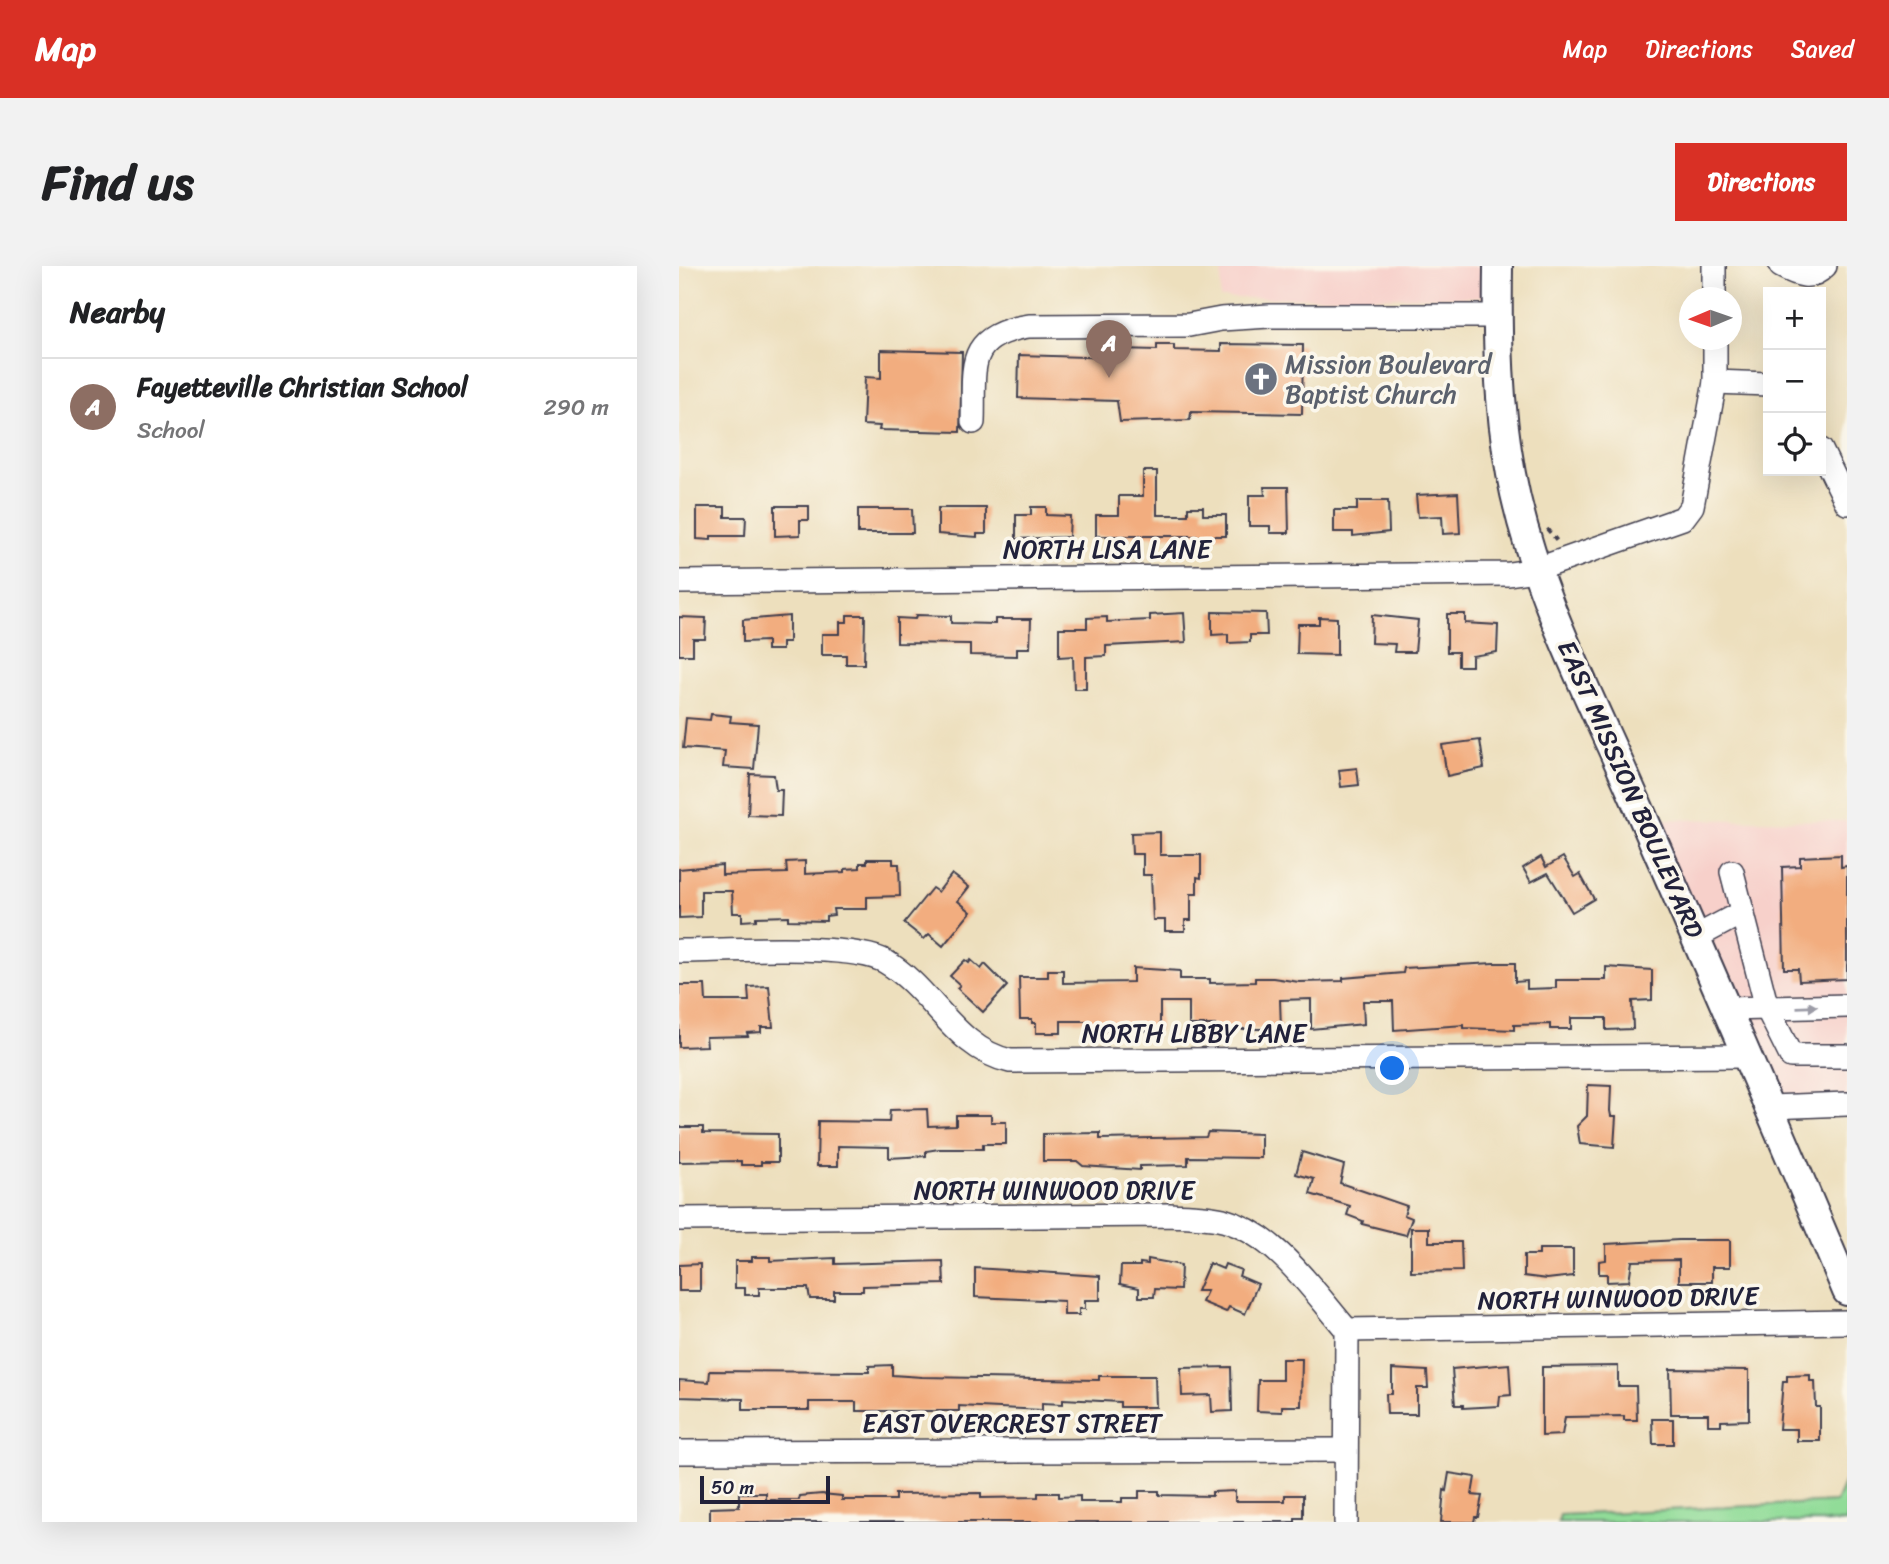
<!DOCTYPE html>
<html lang="en">
<head>
<meta charset="utf-8">
<style>
	body { margin:0; font-family:Sriracha,sans-serif; background:#f2f2f2; color:#202124 }
	.controls { position:absolute; right:21px; top:21px; display:grid; overflow:hidden; border-radius:0px; box-shadow:0 7px 28px #0002 }
	.controls button { width:63px; height:63px; display:grid; place-items:center; padding:0; border:0; border-bottom:2px solid #e0e0e0; background:#fff; color:#202124; font:35px sans-serif }
	.compass { position:absolute; left:1000px; top:21px; width:63px; height:63px; border-radius:50%; background:#fff; box-shadow:0 7px 28px #0002; rotate:268deg }
	.scale { position:absolute; left:21px; bottom:18px; width:130px; box-sizing:border-box; padding-left:7px; border:4px solid #22223b; border-top:0; font-size:19px; line-height:24px; white-space:nowrap; color:#22223b; -webkit-text-stroke:5px #fbf7ec; paint-order:stroke }
	.you { position:absolute; left:714px; top:803px; width:24px; height:24px; margin:-18px; border:5px solid #fff; border-radius:50%; background:#1a73e8; box-shadow:0 0 0 10px #1a73e833 }
	.badge { display:grid; place-items:center; width:46px; height:46px; border-radius:50%; background:#d93025; color:#fff; font-size:23px; font-weight:700 }
	.pin { position:absolute; translate:-50% -58px; filter:drop-shadow(0 2px 4px #0008) }
	.pin::after { content:''; position:absolute; top:37px; width:24px; height:21px; background:inherit; clip-path:polygon(0 0,100% 0,50% 100%) }
	.list { margin:0; padding:0; list-style:none }
	h2 { display:flex; justify-content:space-between; align-items:center; height:91px; margin:0; padding:0 28px; font-size:30px }
	h2 small { font-size:23px; font-weight:400; color:#757577 }
	.list li { display:grid; grid-template-columns:46px 1fr auto; gap:21px; align-items:center; box-sizing:border-box; height:98px; padding:0 28px; border-top:2px solid #e0e0e0 }
	.list b { display:block; font-size:26px; white-space:nowrap }
	.list p { margin:0; font-size:23px; white-space:nowrap; color:#757577 }
	.list em { font-size:23px; font-style:normal; color:#757577 }
	.icon { flex:none; width:38px; height:38px; fill:none; stroke:currentColor; stroke-width:2; stroke-linecap:round; stroke-linejoin:round }
	.map { position:relative; flex:none; width:1168px; height:1256px; overflow:hidden; border-radius:0px }
	header { display:flex; align-items:center; gap:42px; box-sizing:border-box; height:98px; padding:0 35px; background:#d93025; color:#fff }
	header strong { font-size:33px }
	nav { display:flex; gap:38px; margin-inline-start:auto; font-size:24px }
	.intro { display:flex; align-items:center; justify-content:space-between; box-sizing:border-box; height:168px; padding:0 42px }
	h1 { margin:0; font-size:49px }
	.button { padding:18px 32px; border-radius:0px; background:#d93025; color:#fff; font-size:24px; font-weight:700 }
	main { display:flex; gap:42px; padding:0 42px }
	aside { flex:1; background:#fff; border-radius:0px; box-shadow:0 7px 28px #0002 }
	.map>svg:first-child { display:block }
	.built { fill:#f7d0ca }
	.green { fill:#91dc98; stroke:#5a7f6a; stroke-width:2 }
	.building { fill:#f2ad7f }
	.lines { fill:none; stroke-linecap:round; stroke-linejoin:round }
	.minor-casing { stroke:#403e4e; stroke-width:26 }
	.major-casing { stroke:#403e4e; stroke-width:32 }
	.path { stroke:#403e4e; stroke-width:3.5; stroke-dasharray:5 5; stroke-linecap:butt }
	.minor { stroke:#fff; stroke-width:23 }
	.major { stroke:#fff; stroke-width:28 }
	.oneway { fill:#9c9ca7 }
	.labels { text-anchor:middle; stroke-width:7; stroke-linejoin:round; paint-order:stroke }
	.worship-label { font-size:26px; fill:#5b616d; stroke:#fbf7ec; text-anchor:start }
	.street-label { font-size:26px; fill:#22223b; stroke:#fbf7ec }
</style>
</head>
<body>
<header>
<strong>Map</strong>
<nav><a>Map</a><a>Directions</a><a>Saved</a></nav>
</header>
<div class="intro"><h1>Find us</h1><a class="button">Directions</a></div>
<main>
<aside>
<h2>Nearby<small></small></h2>
<ul class="list">
<li><span class="badge" style="background:#8d6e63">A</span><div><b>Fayetteville Christian School</b><p>School</p></div><em>290 m</em></li>
</ul>
</aside>
<div class="map">
<svg width="1168" height="1256" viewBox="0 0 1168 1256">
	<rect width="100%" height="100%" fill="#fbf7ec"/>
	<filter id="ink" filterUnits="userSpaceOnUse"><feTurbulence type="fractalNoise" baseFrequency=".0143" numOctaves="2"/><feDisplacementMap in="SourceGraphic" scale="14" xChannelSelector="R" yChannelSelector="G"/><feConvolveMatrix kernelMatrix="1 2 1 2 8 2 1 2 1" color-interpolation-filters="sRGB"/></filter>
	<filter id="wash" filterUnits="userSpaceOnUse"><feTurbulence type="fractalNoise" baseFrequency=".00686" numOctaves="4" result="noise"/><feDisplacementMap in="SourceGraphic" scale="28" xChannelSelector="R" yChannelSelector="G"/><feGaussianBlur stdDeviation="1.57" result="paint"/><feColorMatrix in="noise" values="0 0 0 0 0 0 0 0 0 0 0 0 0 0 0 0 0 1.4 0 .05"/><feComposite in="paint" operator="in"/></filter>
	<g filter="url(#wash)">
		<rect width="100%" height="100%" fill="#eddfbd"/>
		<!-- built -->
		<g class="built">
			<path d="M543 0H819L818 31 541 32Z"/>
			<path d="M965 553 1168 555V838L1091 841Z"/>
		</g>
		<!-- green -->
		<path class="green" d="M1168 1211V1256H879L881 1249 1157 1236Z"/>
		<g id="blocks">
			<!-- building -->
			<g class="building">
				<path d="M542 78 624 79 623 148 512 146 511 154 441 156 438 135 339 132 340 89 439 92 440 83 478 84V79H495V84L542 85Z"/>
				<path d="M202 84 283 86 281 166 200 164 201 160 184 159 186 111 202 112Z"/>
				<path d="M464 205H478V249H509V241H524V249H547V270H417V249H440V230H464Z"/>
				<path d="M585 221H609L610 267H591V260H570V229H586Z"/>
				<path d="M779 227 781 267 764 268 763 250 739 251 737 229Z"/>
				<path d="M678 235H709L710 266 674 270V266H655V244H678Z"/>
				<path d="M96 240H130V254H121V269L96 270Z"/>
				<path d="M18 241H46V251H67L66 270H32V274L18 273Z"/>
				<path d="M352 241H367V249L391 250 390 271 337 273V249H352Z"/>
				<path d="M259 242H307V268H298V271L259 268Z"/>
				<path d="M179 243H233L234 267H179Z"/>
				<path d="M533 346 587 347 588 369H571V376L549 377V368L533 369Z"/>
				<path d="M505 347 507 376 427 380V390L407 391V423H395L394 390 380 391V362H408V352L428 351V356L471 354V349Z"/>
				<path d="M768 348H786V357L819 359 818 386 793 390V400H779V386H768Z"/>
				<path d="M168 349H186L185 398H167V389H143V368H161V356H168Z"/>
				<path d="M237 349 272 350V357L316 358V353H352L351 382H338V390L291 389V378L218 377V352L236 353Z"/>
				<path d="M693 349 739 354 736 386H715L716 378 692 377Z"/>
				<path d="M110 350V376H103V384H88V375L64 376V354Z"/>
				<path d="M0 351 27 352 26 373H14V389H0Z"/>
				<path d="M640 351 658 352V389L618 388 619 358H640Z"/>
				<path d="M32 448 52 450 51 456 79 458 75 503 44 501 46 485 4 482 7 452 31 454Z"/>
				<path d="M801 474 805 502 768 510 763 479Z"/>
				<path d="M678 502 680 519 662 521 660 504Z"/>
				<path d="M71 508 95 509 97 524H103L102 550 69 549Z"/>
				<path d="M481 566V589H522V612L518 611V628H512V654H506V665H486V654H474L472 609H464V588H453L452 567Z"/>
				<path d="M1162 589V601L1168 600V713L1120 715 1119 703H1105L1103 601 1121 600V591Z"/>
				<path d="M862 591 867 601 884 591 896 611 901 608 915 633 893 646 869 607 852 616 844 602Z"/>
				<path d="M188 593H214V598H220L221 630 188 631V643H154L155 649 147 650V655L109 654V650L77 651V654L63 655V647H54L53 625H22V651L0 652V603L43 599V609L108 607 107 596 126 595V608L166 606V603L181 602V597H188Z"/>
				<path d="M273 608 290 621 279 635 292 646 264 680 250 668 245 673 225 657 253 622 259 626Z"/>
				<path d="M286 694 290 697 292 694 302 703 306 698 328 720 304 746 278 722 281 719 271 710Z"/>
				<path d="M815 697H836V716L848 715V723L877 722V714H927V701L973 704V734L953 735 954 763 927 764V752H892V763H871V758L835 759V764L785 762V759L715 764 714 735H684L685 758 632 763V733L601 734 602 763H536V759H510V736H481V765H415L411 755H382V767H357V757H353V753H341L340 711H369V704H384V717L454 716V702L501 705V713H531V717L576 716V712H594L620 716 664 715V712L724 707 725 702Z"/>
				<path d="M0 719H26L27 735H70L69 721 90 720 94 761H82V766L68 767 69 770 27 771 28 780 0 781Z"/>
				<path d="M909 819 932 820 931 845 932 850H937L935 881 901 878 898 860 908 850Z"/>
				<path d="M248 843 249 860 277 859V849H312V856H327V878H304V883H260L247 885V890L210 892V881L159 880V900H138L139 855 210 856 211 844Z"/>
				<path d="M0 861H24V867L99 868V896H82V899H62V895L0 896Z"/>
				<path d="M529 866 582 868V892L509 891V899L461 900V904L404 900 398 895H364V868L421 867V873L527 871Z"/>
				<path d="M623 886 665 899 661 917 728 940 725 949 733 952 727 969 683 958 684 955 668 949 671 940 631 928 635 913 617 908Z"/>
				<path d="M732 962H750V976H782L783 1005 732 1006Z"/>
				<path d="M1000 974H1051V1001H1033V1016H1000V994L953 995 950 1015 928 1016V1008H920V995L927 994V978Z"/>
				<path d="M860 983H894V1010L868 1013 845 1010V989H860Z"/>
				<path d="M73 991H91V995L156 992V998L264 995 265 1018 184 1020V1025H155V1033H131L129 1022H80V1029H66V1022H56V995H73Z"/>
				<path d="M469 993 502 999 501 1024 476 1023 475 1031H460V1022L441 1018 442 1000H461V997L469 998Z"/>
				<path d="M530 997 544 1003 546 998 562 1004 560 1010 579 1018 566 1048 550 1041 547 1046 523 1036 528 1025H518Z"/>
				<path d="M21 998V1025H0V999Z"/>
				<path d="M296 1002 421 1010V1034H406V1043H400V1049H385V1035L296 1031Z"/>
				<path d="M603 1093H623L622 1140H603V1146L578 1145 579 1114H603Z"/>
				<path d="M830 1098 832 1129 821 1130 820 1140 784 1142V1139H776L773 1103Z"/>
				<path d="M213 1099V1109L243 1111 420 1114V1110H476L477 1141H441V1136L384 1133V1138L363 1137V1144L280 1140V1145H177V1136H130V1144H64V1133L0 1131V1114L30 1116 31 1105 190 1106V1100Z"/>
				<path d="M939 1100V1120H957L958 1154H945V1150L886 1151 883 1169 863 1170V1101Z"/>
				<path d="M552 1101 553 1145 533 1146 532 1129 503 1130 502 1102Z"/>
				<path d="M713 1103 748 1105 749 1122H738V1148H708L707 1128H713Z"/>
				<path d="M991 1103 1070 1104V1154L1042 1155V1159H1029V1148H992Z"/>
				<path d="M1131 1109V1115H1136L1137 1141H1141V1175H1118V1163H1100L1104 1115H1108V1110Z"/>
				<path d="M973 1153H994V1178H974Z"/>
				<path d="M770 1207 796 1211 793 1229 803 1230 799 1251H796L795 1256H762L765 1224 767 1225Z"/>
				<path d="M460 1225H480V1229L533 1230V1226L556 1225V1235H606V1229H624V1252H616V1256H31V1242L60 1241V1227H87V1234H120L121 1230 143 1228 163 1230V1234H216V1228L302 1227V1232L359 1231V1227H380V1231L401 1230V1236H443V1232H460Z"/>
			</g>
		</g>
	</g>
	<g filter="url(#ink)">
		<use href="#blocks" fill-opacity="0" stroke="#403e4e" stroke-width="2"/>
		<g class="lines">
			<!-- minor casing -->
			<g class="minor-casing">
				<g id="minor">
					<path d="M1035 0V32"/>
					<path d="M1102 0C1119 9 1132 15 1146 0"/>
					<path d="M1036 116 1089 118"/>
					<path d="M294 156C296 102 284 70 350 60L510 59 542 53 590 50H818"/>
					<path d="M1142 184 1168 237"/>
					<path d="M0 316 830 308 856 304 1004 252 1013 240 1036 116V74"/>
					<path d="M1053 606 1088 742 1112 790H1168"/>
					<path d="M1017 671 1064 646"/>
					<path d="M0 685C44 685 175 676 207 696 253 723 276 783 331 795L1069 790"/>
					<path d="M1048 743 1168 740"/>
					<path d="M1091 841 1168 838"/>
					<path d="M0 953 490 949C507 950 527 950 544 954 598 969 633 1024 668 1064L1168 1056"/>
					<path d="M0 1186 666 1184"/>
					<path d="M667 1256 668 1064"/>
				</g>
			</g>
			<!-- major casing -->
			<g class="major-casing">
				<path id="major" d="M819 0C818 70 819 139 832 208 853 321 909 426 955 531 1027 695 1099 860 1168 1025"/>
			</g>
			<!-- path -->
			<path class="path" d="M868 263 879 276"/>
			<!-- minor -->
			<use href="#minor" class="minor"/>
			<!-- major -->
			<use href="#major" class="major"/>
		</g>
		<!-- one-way arrows -->
		<defs><path id="oneway-solid" d="M-6-.8H1V-3.2L6.5 0L1 3.2V.8H-6Z" transform="scale(1.75)"/></defs>
		<use class="oneway" href="#oneway-solid" transform="translate(1128 741) rotate(-2)"/>
	</g>
	<!-- icons -->
	<defs>
		<g id="church-disc" transform="scale(1.75)"><circle r="9.5" fill="#6b7280" stroke="#fbf7ec"/><path d="M-1.2-6h2.4v3.5h3.3v2.4h-3.3V6h-2.4V-.1h-3.3v-2.4h3.3Z" fill="#fff"/></g>
	</defs>
	<g fill-rule="evenodd">
		<use href="#church-disc" x="582" y="113"/>
	</g>
	<g class="labels">
		<!-- worship labels -->
		<g class="worship-label">
			<text x="606" y="107">Mission Boulevard<tspan x="606" dy="30">Baptist Church</tspan></text>
		</g>
		<!-- street labels -->
		<g class="street-label">
			<text x="428" y="292">NORTH LISA LANE</text>
			<text transform="translate(952 523) rotate(66)" y="9">EAST MISSION BOULEVARD</text>
			<text x="515" y="776">NORTH LIBBY LANE</text>
			<text x="375" y="933">NORTH WINWOOD DRIVE</text>
			<text transform="translate(939 1032) rotate(-1)" y="9">NORTH WINWOOD DRIVE</text>
			<text x="333" y="1166">EAST OVERCREST STREET</text>
		</g>
	</g>
</svg>
<div class="controls">
<button>+</button>
<button>−</button>
<button><svg class="icon" aria-label="locate" viewBox="0 0 24 24"><circle cx="12" cy="12" r="6"/><path d="M12 2v4M12 18v4M2 12h4M18 12h4"/></svg></button>
</div>
<svg class="compass" viewBox="-18 -18 36 36"><path d="M0-13l5 13h-10z" fill="#e53935"/><path d="M0 13l5-13h-10z" fill="#757577"/></svg>
<div class="scale">50 m</div>
<div class="you"></div>
<div class="pin badge" style="left:430px;top:112px;background:#8d6e63">A</div>
</div>
</main>
</body>
</html>
